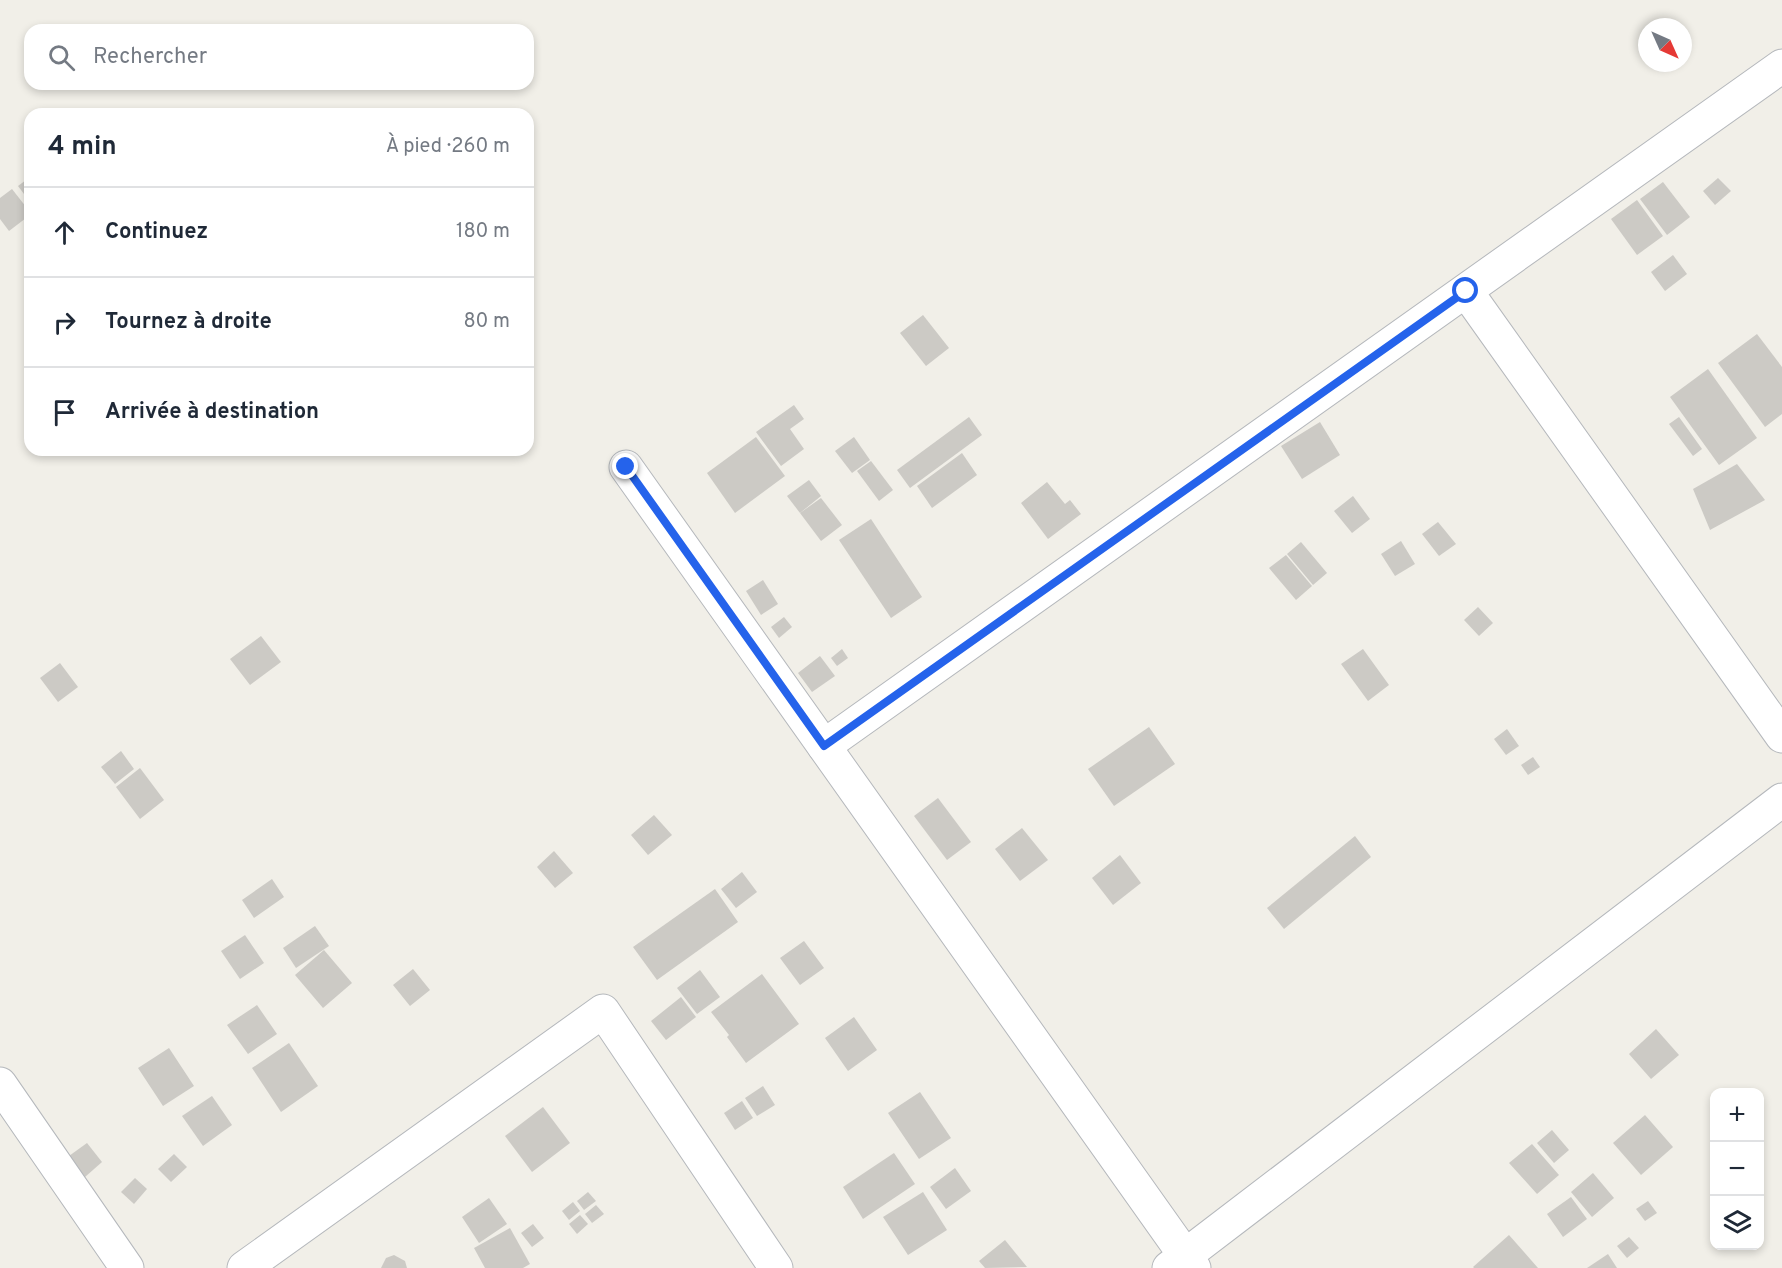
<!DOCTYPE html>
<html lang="fr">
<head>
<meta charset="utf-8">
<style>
	body { margin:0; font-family:Overpass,sans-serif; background:#f6f6f7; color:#1f2937 }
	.controls { position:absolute; right:18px; bottom:18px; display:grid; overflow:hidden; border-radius:12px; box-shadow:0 3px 9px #0003 }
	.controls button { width:54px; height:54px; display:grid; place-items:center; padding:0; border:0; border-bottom:2px solid #e0e1e3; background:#fff; color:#1f2937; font:30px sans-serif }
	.compass { position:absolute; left:1638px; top:18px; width:54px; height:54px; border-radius:50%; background:#fff; box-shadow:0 3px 9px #0003; rotate:135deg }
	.stop { position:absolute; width:18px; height:18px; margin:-14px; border:4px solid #2563eb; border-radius:50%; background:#fff }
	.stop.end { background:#2563eb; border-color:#fff; box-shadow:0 2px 6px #0008 }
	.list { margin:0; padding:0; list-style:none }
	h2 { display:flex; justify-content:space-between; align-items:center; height:78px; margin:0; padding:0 24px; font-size:26px }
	h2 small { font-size:20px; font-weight:400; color:#747a83 }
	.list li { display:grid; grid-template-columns:39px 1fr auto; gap:18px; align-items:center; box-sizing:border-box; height:90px; padding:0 24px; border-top:2px solid #e0e1e3 }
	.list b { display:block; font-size:22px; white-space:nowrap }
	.list em { font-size:20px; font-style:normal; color:#747a83 }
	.icon { flex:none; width:33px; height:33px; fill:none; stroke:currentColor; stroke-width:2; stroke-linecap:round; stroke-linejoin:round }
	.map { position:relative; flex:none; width:1782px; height:1268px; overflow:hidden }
	.search { position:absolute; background:#fff; box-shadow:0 3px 9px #0003; left:24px; top:24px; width:510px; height:66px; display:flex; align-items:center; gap:15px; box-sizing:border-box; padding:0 21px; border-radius:18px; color:#747a83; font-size:22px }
	.panel { position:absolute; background:#fff; box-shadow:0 3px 9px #0003; left:24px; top:108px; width:510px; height:348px; border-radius:18px }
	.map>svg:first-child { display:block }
	.building { fill:#cccac5 }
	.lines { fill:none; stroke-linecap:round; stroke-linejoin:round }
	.minor-casing { stroke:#b5b8bc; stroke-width:35 }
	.minor { stroke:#fff; stroke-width:33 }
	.route { stroke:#2563eb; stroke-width:8 }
</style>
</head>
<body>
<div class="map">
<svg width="1782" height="1268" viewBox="0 0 1782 1268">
	<rect width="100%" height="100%" fill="#f1efe8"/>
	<!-- building -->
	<g class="building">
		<path d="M30 177V202L18 186Z"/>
		<path d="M1718 178 1731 191 1715 205 1703 191Z"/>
		<path d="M1663 182 1690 217 1667 235 1640 199Z"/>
		<path d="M12 189 30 212V215L9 231 0 219V198Z"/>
		<path d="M1637 200 1663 236 1637 255 1611 219Z"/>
		<path d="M1673 255 1687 274 1665 291 1651 272Z"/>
		<path d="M923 315 949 348 926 366 900 333Z"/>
		<path d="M1757 334 1782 367V414L1765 427 1718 363Z"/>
		<path d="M1708 369 1757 438 1719 465 1670 397Z"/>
		<path d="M794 405 804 419 790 429 804 449 781 466 756 432Z"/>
		<path d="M969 417 982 435 910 488 897 470Z"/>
		<path d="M1679 417 1702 449 1693 456 1669 424Z"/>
		<path d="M1320 422 1340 455 1302 479 1281 446Z"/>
		<path d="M756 437 785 476 735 513 707 473Z"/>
		<path d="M854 437 870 460 852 473 835 451Z"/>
		<path d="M962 453 977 475 932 508 917 486Z"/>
		<path d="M871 461 893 490 879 501 857 471Z"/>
		<path d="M1737 464 1765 500 1710 530 1693 489Z"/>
		<path d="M809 480 821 496 800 513 787 496Z"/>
		<path d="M1047 482 1065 504 1070 500 1081 514 1048 539 1021 503Z"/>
		<path d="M1353 496 1370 519 1352 533 1334 511Z"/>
		<path d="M821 498 842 525 821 541 800 513Z"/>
		<path d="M871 519 922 597 891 618 839 540Z"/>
		<path d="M1438 522 1456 544 1439 556 1422 534Z"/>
		<path d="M1401 541 1415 564 1395 576 1381 554Z"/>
		<path d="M1301 542 1327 573 1313 585 1287 554Z"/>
		<path d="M1286 555 1312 586 1296 600 1269 568Z"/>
		<path d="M763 580 778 604 761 615 746 591Z"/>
		<path d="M1478 607 1493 623 1479 636 1464 620Z"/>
		<path d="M784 617 792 627 779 638 771 627Z"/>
		<path d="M261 636 281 662 250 685 230 659Z"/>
		<path d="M842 649 848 658 837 666 831 658Z"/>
		<path d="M1363 649 1389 685 1368 701 1341 664Z"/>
		<path d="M820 656 835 676 812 692 798 673Z"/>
		<path d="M60 663 78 687 58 702 40 678Z"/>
		<path d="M1149 727 1175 764 1114 806 1088 769Z"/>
		<path d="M1507 729 1519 746 1506 755 1494 739Z"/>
		<path d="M121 751 134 769 115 784 101 767Z"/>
		<path d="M1533 757 1540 767 1528 775 1521 765Z"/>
		<path d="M140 768 164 800 140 819 116 787Z"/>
		<path d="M938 798 971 842 947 860 914 816Z"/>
		<path d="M654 815 672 835 648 855 631 835Z"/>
		<path d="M1022 828 1048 860 1020 881 995 849Z"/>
		<path d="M1355 836 1371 857 1284 929 1267 908Z"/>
		<path d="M554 851 573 873 555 888 537 867Z"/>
		<path d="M1120 855 1141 883 1113 905 1092 878Z"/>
		<path d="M742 872 757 892 736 908 721 889Z"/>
		<path d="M272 879 284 897 254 918 242 900Z"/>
		<path d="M715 889 738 922 657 980 633 947Z"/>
		<path d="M315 926 329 946 296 968 283 948Z"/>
		<path d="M245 935 264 963 240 979 221 951Z"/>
		<path d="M804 941 824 968 800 985 780 958Z"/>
		<path d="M324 950 352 983 323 1008 295 975Z"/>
		<path d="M413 969 430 990 410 1006 393 985Z"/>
		<path d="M700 970 720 997 697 1014 677 988Z"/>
		<path d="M762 974 799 1024 746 1063 727 1037 729 1035 711 1012Z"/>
		<path d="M681 997 696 1017 666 1040 651 1021Z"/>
		<path d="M257 1005 277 1034 248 1054 227 1025Z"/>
		<path d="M854 1017 877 1050 848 1071 825 1038Z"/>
		<path d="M1656 1029 1679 1055 1651 1079 1629 1054Z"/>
		<path d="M289 1043 318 1086 281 1112 252 1068Z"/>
		<path d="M169 1048 194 1086 163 1106 138 1068Z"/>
		<path d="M763 1086 775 1105 757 1116 745 1098Z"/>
		<path d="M920 1092 951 1138 919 1159 888 1113Z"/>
		<path d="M212 1096 232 1125 203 1146 182 1116Z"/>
		<path d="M742 1101 753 1118 735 1130 724 1113Z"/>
		<path d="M543 1107 570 1143 532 1172 505 1136Z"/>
		<path d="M1645 1115 1673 1147 1641 1175 1613 1143Z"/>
		<path d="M1552 1130 1569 1150 1554 1163 1537 1143Z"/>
		<path d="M87 1143 102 1162 85 1177 69 1156Z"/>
		<path d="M1532 1144 1559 1175 1537 1194 1509 1163Z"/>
		<path d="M894 1153 915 1184 863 1219 843 1187Z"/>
		<path d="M174 1154 187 1167 171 1182 158 1169Z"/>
		<path d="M955 1168 971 1191 946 1209 930 1187Z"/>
		<path d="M1593 1173 1614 1198 1592 1217 1571 1192Z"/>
		<path d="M135 1178 147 1189 134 1204 121 1192Z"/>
		<path d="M588 1192 596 1201 584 1210 577 1201Z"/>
		<path d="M923 1192 947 1230 908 1255 883 1217Z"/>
		<path d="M1571 1197 1587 1219 1563 1237 1547 1214Z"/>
		<path d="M489 1198 507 1224 479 1243 462 1217Z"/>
		<path d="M1648 1201 1657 1213 1645 1221 1636 1209Z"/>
		<path d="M573 1202 580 1211 569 1220 562 1211Z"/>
		<path d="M596 1205 604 1214 592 1223 585 1214Z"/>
		<path d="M580 1215 588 1224 577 1234 569 1224Z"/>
		<path d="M533 1224 544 1238 532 1247 521 1233Z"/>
		<path d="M510 1228 530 1264 523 1268H485L474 1248Z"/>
		<path d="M1509 1235 1538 1268H1474L1473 1267Z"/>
		<path d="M1629 1237 1639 1248 1627 1258 1617 1246Z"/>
		<path d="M1005 1240 1027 1267 985 1268 979 1261Z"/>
		<path d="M1608 1254 1617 1268H1587Z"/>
		<path d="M394 1255 405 1261 407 1268H381L386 1258Z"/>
	</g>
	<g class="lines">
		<!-- minor casing -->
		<g class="minor-casing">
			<g id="minor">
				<path d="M1466 291 1782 736"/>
				<path d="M626 467 1194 1268"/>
				<path d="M824 746 1782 66"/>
				<path d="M0 1084 127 1268"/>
				<path d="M244 1268 603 1011 776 1268"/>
				<path d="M1169 1268 1782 800"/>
			</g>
		</g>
		<!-- minor -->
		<use href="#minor" class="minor"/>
	</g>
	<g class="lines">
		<!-- route -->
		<path class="route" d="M626 467 824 746 1466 291"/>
	</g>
</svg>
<div class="controls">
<button>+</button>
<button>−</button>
<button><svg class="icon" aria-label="layers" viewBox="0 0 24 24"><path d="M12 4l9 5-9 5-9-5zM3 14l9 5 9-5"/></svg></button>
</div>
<svg class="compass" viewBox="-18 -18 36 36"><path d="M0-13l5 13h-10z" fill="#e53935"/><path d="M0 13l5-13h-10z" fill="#747a83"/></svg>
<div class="stop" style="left:1466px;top:291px"></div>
<div class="stop end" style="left:626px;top:467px"></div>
<div class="search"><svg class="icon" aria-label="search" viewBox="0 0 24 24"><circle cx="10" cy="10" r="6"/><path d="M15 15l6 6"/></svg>Rechercher</div>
<section class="panel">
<h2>4 min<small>À pied · 260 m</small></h2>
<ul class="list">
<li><svg class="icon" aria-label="ahead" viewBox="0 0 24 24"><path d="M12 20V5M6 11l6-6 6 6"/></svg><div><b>Continuez</b></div><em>180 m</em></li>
<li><svg class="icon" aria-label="right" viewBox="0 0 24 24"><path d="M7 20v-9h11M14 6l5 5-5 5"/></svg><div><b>Tournez à droite</b></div><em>80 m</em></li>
<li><svg class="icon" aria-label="arrive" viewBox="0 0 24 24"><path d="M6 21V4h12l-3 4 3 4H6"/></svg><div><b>Arrivée à destination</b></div></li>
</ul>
</section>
</div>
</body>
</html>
